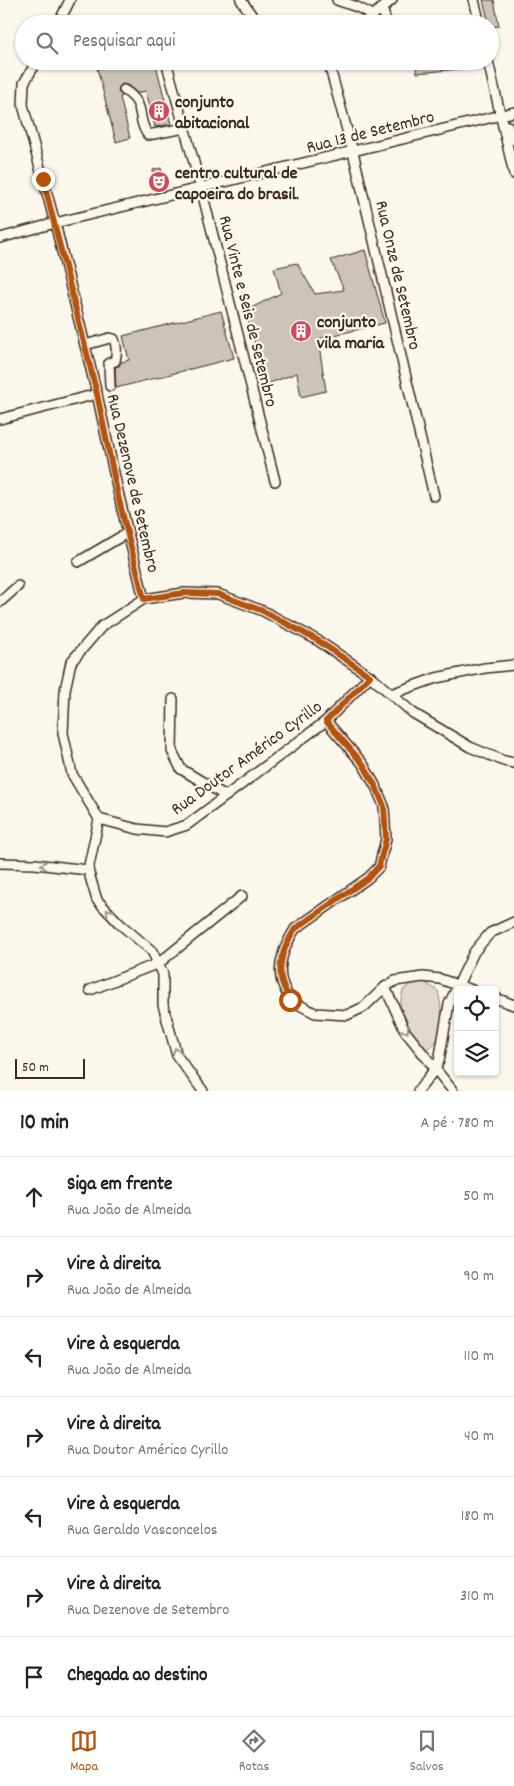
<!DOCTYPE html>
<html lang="pt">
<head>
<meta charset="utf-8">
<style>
	body { margin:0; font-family:Dekko,sans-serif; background:#f2f2f2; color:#222 }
	.controls { position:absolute; right:15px; bottom:15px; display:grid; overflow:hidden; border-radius:5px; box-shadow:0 1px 4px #0004 }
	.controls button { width:45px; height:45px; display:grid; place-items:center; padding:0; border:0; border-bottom:1px solid #e0e0e0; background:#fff; color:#222; font:25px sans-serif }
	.scale { position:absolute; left:15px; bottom:12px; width:70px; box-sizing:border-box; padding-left:5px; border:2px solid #3b2a1e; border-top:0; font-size:14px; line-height:18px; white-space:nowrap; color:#3b2a1e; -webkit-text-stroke:4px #fbf7ec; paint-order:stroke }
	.stop { position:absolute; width:15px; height:15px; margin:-11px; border:4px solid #b45309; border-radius:50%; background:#fff }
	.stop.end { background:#b45309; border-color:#fff; box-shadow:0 1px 5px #0008 }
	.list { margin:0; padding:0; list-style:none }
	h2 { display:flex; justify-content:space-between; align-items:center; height:65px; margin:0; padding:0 20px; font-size:21px }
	h2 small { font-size:16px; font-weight:400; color:#767676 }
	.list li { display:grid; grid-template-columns:32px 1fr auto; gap:15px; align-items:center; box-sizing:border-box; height:80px; padding:0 20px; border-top:1px solid #e0e0e0 }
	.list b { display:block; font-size:19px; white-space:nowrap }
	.list p { margin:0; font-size:16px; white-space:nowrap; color:#767676 }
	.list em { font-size:16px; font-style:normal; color:#767676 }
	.icon { flex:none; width:28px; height:28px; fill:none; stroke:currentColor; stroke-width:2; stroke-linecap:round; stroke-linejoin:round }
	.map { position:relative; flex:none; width:514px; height:1091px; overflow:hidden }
	.search { position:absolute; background:#fff; box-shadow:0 1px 4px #0004; left:15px; right:15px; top:15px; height:55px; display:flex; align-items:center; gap:12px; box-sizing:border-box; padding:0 18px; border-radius:28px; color:#767676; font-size:19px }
	.sheet { height:625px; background:#fff }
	nav { display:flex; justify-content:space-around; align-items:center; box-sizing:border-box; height:70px; border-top:1px solid #e0e0e0; background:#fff; font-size:14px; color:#767676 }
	nav a { display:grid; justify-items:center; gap:2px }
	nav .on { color:#b45309 }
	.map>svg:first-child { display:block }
	.green { fill:#dfd9ce; stroke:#8d8276 }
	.building { fill:#ccc4b9; stroke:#3b2a1e }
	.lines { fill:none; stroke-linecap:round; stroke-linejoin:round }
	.minor-casing { stroke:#3b2a1e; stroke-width:12 }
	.minor { stroke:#fbf7ec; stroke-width:9 }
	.oneway { stroke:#9b9085 }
	.route { stroke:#b45309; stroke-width:6 }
	.labels { text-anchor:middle; stroke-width:4.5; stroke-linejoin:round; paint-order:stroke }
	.poi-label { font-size:18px; font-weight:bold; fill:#3b2a1e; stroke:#fbf7ec; text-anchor:start }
	.street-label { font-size:18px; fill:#3b2a1e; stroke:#fbf7ec }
</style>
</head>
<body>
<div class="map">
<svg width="514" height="1091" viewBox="0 0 514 1091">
	<rect width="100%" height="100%" fill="#fbf7ec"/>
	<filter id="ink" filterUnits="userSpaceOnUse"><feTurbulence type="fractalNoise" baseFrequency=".02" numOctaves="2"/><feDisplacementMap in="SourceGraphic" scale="10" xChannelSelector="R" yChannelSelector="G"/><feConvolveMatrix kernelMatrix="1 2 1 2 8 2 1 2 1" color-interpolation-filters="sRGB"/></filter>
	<g filter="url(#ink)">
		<!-- green -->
		<path class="green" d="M414 982H424L438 991C442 1009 447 1042 426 1049L414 1039 407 1023 400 1005 403 990Z"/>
		<!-- building -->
		<g class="building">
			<path d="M483 0H494L499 26 490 27Z"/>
			<path d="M461 16 463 24H435V19Z"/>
			<path d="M126 61H155L171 124 155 127 146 91 137 93 128 85 122 84 119 87 118 92 122 96 120 97 130 138 116 142 97 68Z"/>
			<path d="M415 61H481V67L417 73Z"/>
			<path d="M161 168 164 190 156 192 153 170Z"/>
			<path d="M365 250 385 323 318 339 326 391 301 397 297 373 267 384 245 311 281 293 274 268 297 263 315 294 344 290 331 260Z"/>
			<path d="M221 311 234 358 116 388 115 367 119 366 121 362 129 360 123 336Z"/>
		</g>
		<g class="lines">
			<!-- minor casing -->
			<g class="minor-casing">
				<g id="minor">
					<path d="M241 0 258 24"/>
					<path d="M337 0 357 7 373 15"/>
					<path d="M474 0 480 24"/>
					<path d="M382 8 387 24"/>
					<path d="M58 24 70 0"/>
					<path d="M362 24 392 0"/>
					<path d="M37 61 24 83 23 105 55 223 97 394 119 496 144 599"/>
					<path d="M166 61 201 188 275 481"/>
					<path d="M331 61 330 68 353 152 434 496"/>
					<path d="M488 61 514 174"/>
					<path d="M124 90C148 105 135 118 148 135L185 128"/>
					<path d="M508 126 509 133 514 140"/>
					<path d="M0 238 55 223 514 112"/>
					<path d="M85 345 110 338 114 339C117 346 117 353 115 361L109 363 110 386"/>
					<path d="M0 419 97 394"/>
					<path d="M78 562 127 533"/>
					<path d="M0 602 18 586"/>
					<path d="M391 694 436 678 485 668 514 665"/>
					<path d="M173 699 172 751 181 769 226 796"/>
					<path d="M326 721 363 764 376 787 384 806 386 839 379 867 368 878 295 929C286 944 278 960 281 978 282 985 287 993 290 1000L315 1013 347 1015 364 1007 385 987 395 981 423 977 440 979 472 990"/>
					<path d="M99 819 137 829 165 832 187 825 326 721 370 676"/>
					<path d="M0 863 35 864 88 870"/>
					<path d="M385 987 405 1031 453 1091"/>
					<path d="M90 990 159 963 242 896"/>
					<path d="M495 998 514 1005"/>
					<path d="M203 1091 177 1056 163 1005V974L152 951 120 924 97 900 88 870 99 819 72 774 63 733 65 690 71 662 102 626 144 599 184 593 218 594 263 611 317 640 370 676 413 713 470 747 504 761 514 763"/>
					<path d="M418 1091 435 1069 439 1061 449 1004 474 952 490 933 514 922"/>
				</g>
			</g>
			<!-- minor -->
			<use href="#minor" class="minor"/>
		</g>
		<!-- one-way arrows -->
		<defs><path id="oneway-chevron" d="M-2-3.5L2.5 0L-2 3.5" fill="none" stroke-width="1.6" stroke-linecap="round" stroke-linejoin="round" transform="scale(1.25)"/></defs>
		<g class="oneway">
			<use href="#oneway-chevron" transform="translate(44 865) rotate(-174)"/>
			<use href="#oneway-chevron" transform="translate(109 912) rotate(-135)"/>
			<use href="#oneway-chevron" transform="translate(406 1030) rotate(57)"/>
			<use href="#oneway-chevron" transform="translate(176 1051) rotate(-109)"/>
		</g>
	</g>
	<g class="lines" filter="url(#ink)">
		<!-- route -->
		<path class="route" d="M43 179 97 394 118 496 144 599 184 593 218 594 263 611 317 640 370 676 326 721 363 764 376 787 384 806 386 839 379 866 368 878 295 929C286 943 278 960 281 978 282 985 287 993 290 1000"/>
	</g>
	<!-- icons -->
	<defs>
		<g id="building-disc" transform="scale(1.125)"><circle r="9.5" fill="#d1495b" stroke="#fbf7ec"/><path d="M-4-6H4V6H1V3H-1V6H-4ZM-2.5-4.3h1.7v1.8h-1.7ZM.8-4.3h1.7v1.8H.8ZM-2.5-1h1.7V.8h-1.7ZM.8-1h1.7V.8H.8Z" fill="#fff"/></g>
		<g id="theatre-disc" transform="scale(1.125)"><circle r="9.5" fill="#d1495b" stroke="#fbf7ec"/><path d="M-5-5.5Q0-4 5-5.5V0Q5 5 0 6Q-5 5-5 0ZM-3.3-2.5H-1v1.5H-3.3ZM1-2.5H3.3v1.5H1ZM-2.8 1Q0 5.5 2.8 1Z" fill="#fff"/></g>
	</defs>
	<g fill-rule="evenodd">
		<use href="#building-disc" x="159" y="111"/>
		<use href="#theatre-disc" x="159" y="182"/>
		<use href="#building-disc" x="301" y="331"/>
	</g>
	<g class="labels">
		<!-- poi labels -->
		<g class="poi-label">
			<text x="175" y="107">conjunto<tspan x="175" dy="21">abitacional</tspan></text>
			<text x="175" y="178">centro cultural de<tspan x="175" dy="21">capoeira do brasil.</tspan></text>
			<text x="317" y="327">conjunto<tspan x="317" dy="21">vila maria</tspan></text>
		</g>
		<!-- street labels -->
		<g class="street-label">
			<text transform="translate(370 131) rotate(-14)" y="6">Rua 13 de Setembro</text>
			<text transform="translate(399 275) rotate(77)" y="6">Rua Onze de Setembro</text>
			<text transform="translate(249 311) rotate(76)" y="6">Rua Vinte e Seis de Setembro</text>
			<text transform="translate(134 483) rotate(77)" y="6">Rua Dezenove de Setembro</text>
			<text transform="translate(246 757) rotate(-36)" y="6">Rua Doutor Américo Cyrillo</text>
		</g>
	</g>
</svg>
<div class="controls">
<button><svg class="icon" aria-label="locate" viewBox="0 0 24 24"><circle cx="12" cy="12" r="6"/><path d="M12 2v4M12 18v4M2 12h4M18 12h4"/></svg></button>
<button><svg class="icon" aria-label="layers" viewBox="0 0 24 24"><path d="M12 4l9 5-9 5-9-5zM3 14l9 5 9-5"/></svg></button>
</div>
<div class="scale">50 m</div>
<div class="stop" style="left:290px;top:1000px"></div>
<div class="stop end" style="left:43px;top:179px"></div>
<div class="search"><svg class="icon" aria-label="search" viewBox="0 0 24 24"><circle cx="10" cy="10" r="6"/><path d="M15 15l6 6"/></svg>Pesquisar aqui</div>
</div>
<section class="sheet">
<h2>10 min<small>A pé · 780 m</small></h2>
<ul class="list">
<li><svg class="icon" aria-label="ahead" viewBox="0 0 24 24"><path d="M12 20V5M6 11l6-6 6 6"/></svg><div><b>Siga em frente</b><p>Rua João de Almeida</p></div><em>50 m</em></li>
<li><svg class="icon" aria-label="right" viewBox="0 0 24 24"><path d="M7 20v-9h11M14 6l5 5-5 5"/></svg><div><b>Vire à direita</b><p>Rua João de Almeida</p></div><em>90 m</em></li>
<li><svg class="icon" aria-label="left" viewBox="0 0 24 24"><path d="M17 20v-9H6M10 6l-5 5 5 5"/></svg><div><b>Vire à esquerda</b><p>Rua João de Almeida</p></div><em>110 m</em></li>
<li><svg class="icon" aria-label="right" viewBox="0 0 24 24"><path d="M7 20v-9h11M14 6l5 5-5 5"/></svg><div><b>Vire à direita</b><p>Rua Doutor Américo Cyrillo</p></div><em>40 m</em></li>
<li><svg class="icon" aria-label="left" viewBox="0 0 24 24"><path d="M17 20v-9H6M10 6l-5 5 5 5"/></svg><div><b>Vire à esquerda</b><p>Rua Geraldo Vasconcelos</p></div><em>180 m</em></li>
<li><svg class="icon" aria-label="right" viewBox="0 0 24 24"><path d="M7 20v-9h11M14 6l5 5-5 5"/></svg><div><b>Vire à direita</b><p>Rua Dezenove de Setembro</p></div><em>310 m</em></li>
<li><svg class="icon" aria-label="arrive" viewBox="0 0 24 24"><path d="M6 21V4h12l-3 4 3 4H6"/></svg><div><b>Chegada ao destino</b></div></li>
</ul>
</section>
<nav>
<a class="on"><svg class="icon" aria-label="map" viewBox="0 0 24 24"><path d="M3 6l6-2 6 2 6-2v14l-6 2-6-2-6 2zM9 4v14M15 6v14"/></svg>Mapa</a>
<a><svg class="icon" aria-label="directions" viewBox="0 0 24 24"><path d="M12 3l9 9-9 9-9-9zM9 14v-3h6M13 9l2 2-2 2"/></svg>Rotas</a>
<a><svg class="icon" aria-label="saved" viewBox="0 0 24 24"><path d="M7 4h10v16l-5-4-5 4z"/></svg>Salvos</a>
</nav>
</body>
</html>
